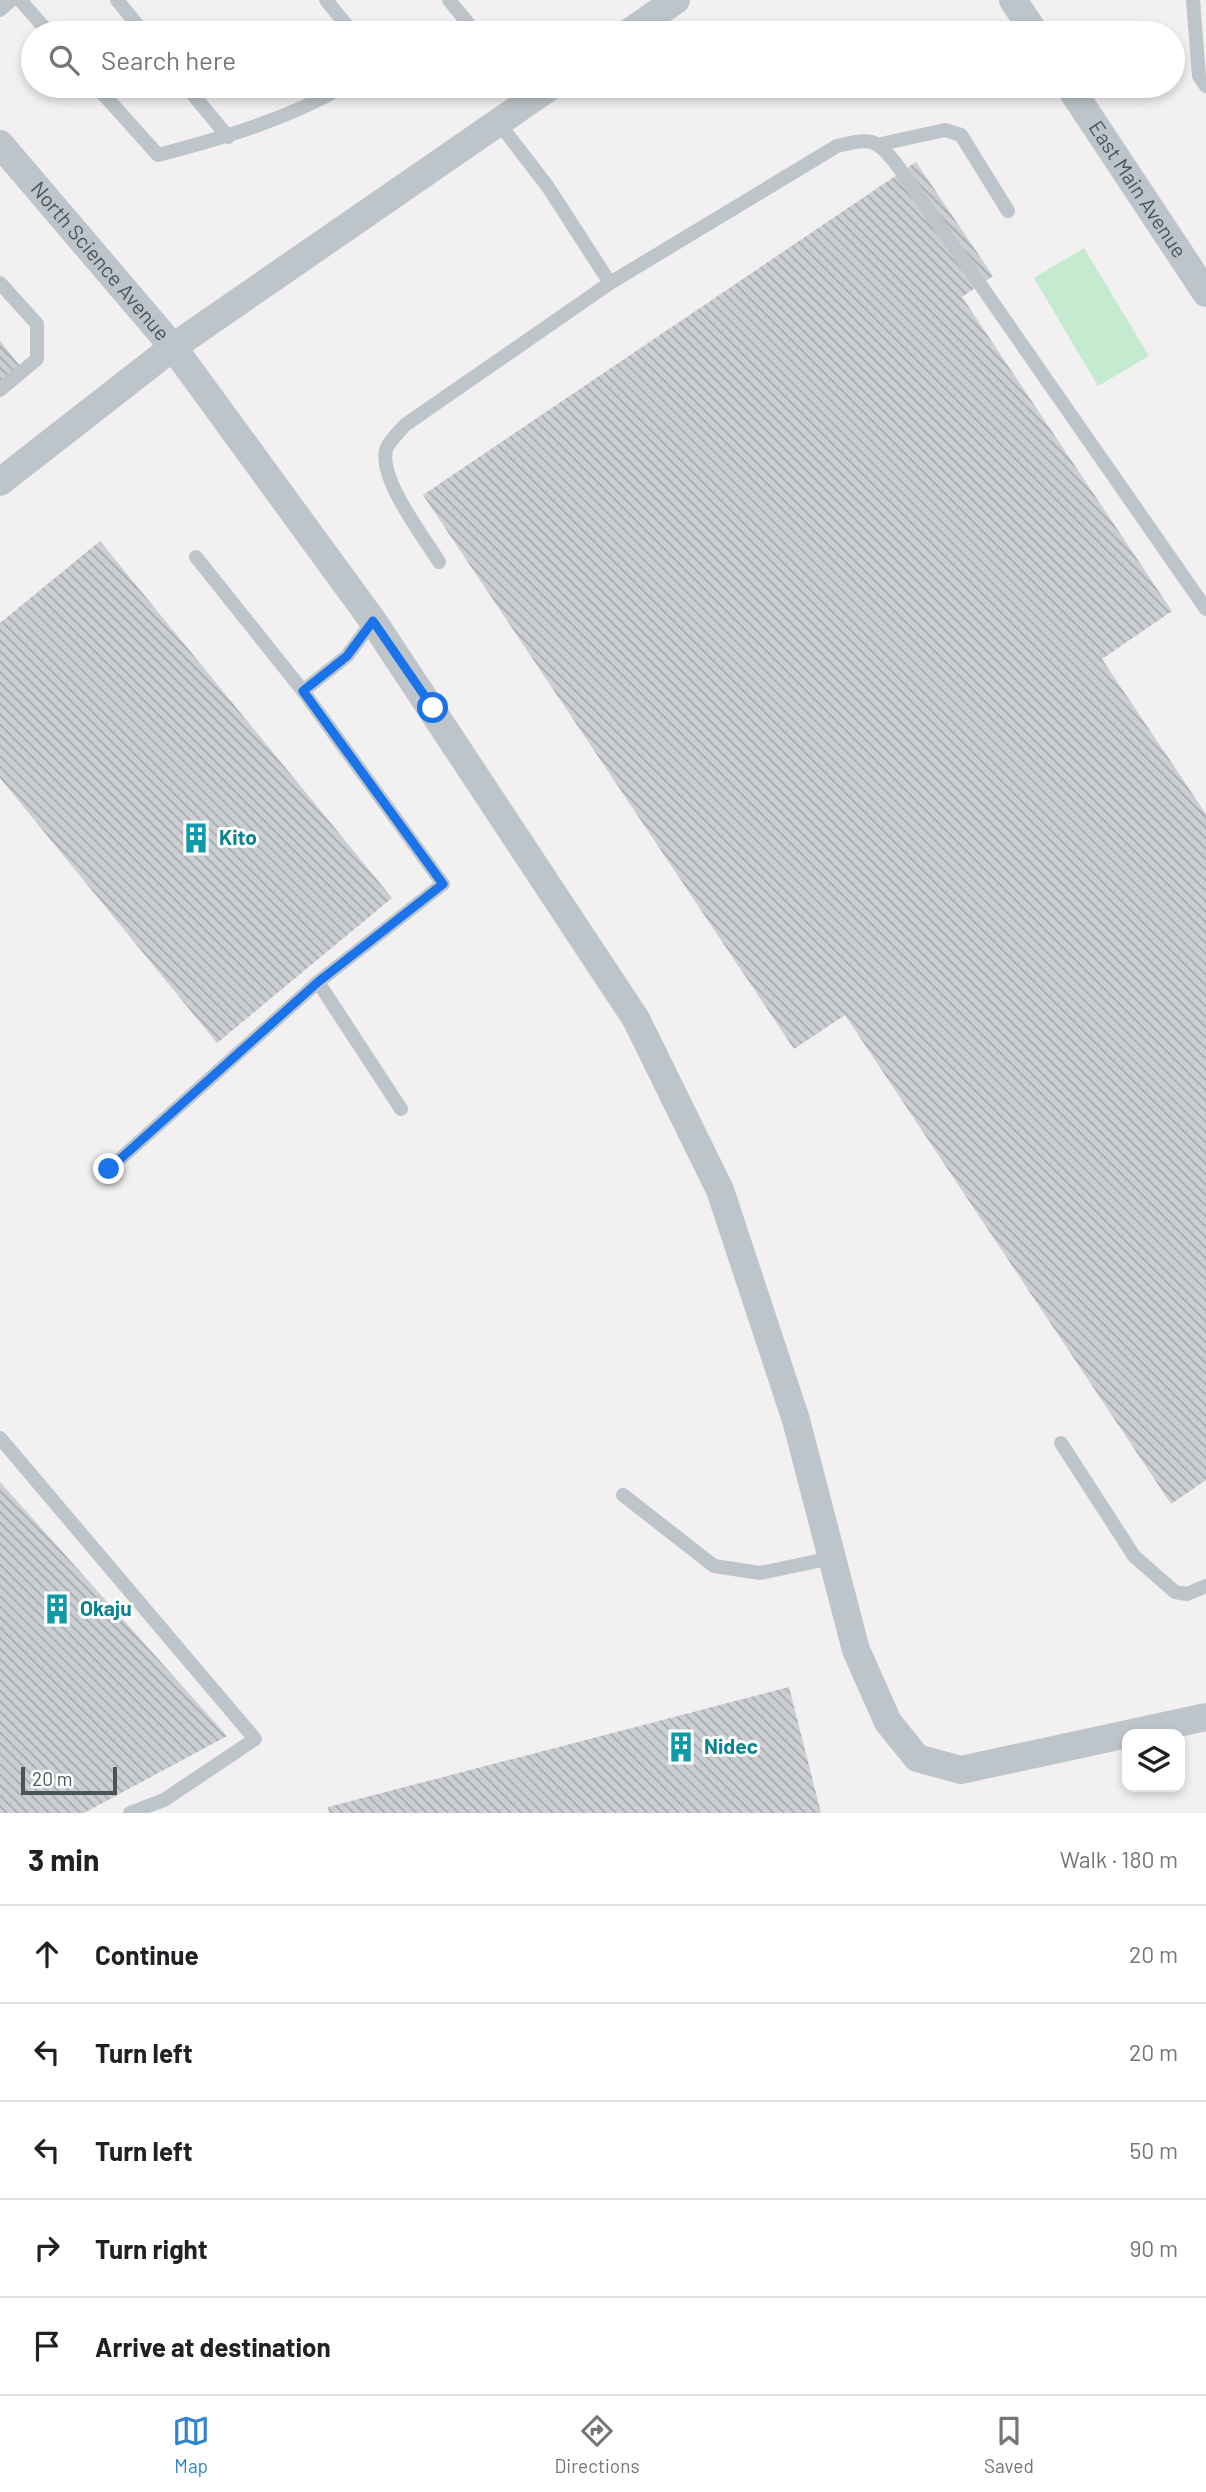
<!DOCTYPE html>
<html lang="en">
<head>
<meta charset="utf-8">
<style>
	body { margin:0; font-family:Barlow,sans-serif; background:#f2f2f2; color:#202124 }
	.controls { position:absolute; right:21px; bottom:21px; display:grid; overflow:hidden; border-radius:14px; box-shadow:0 4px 10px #0003 }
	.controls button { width:63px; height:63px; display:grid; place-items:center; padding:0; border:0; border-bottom:2px solid #e0e0e0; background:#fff; color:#202124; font:35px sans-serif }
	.scale { position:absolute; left:21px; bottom:18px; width:96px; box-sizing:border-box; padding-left:7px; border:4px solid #4a555b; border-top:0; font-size:19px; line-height:24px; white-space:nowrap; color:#4a555b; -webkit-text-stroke:5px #fff; paint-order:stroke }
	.stop { position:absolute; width:21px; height:21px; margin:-16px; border:5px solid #1a73e8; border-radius:50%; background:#fff }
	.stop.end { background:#1a73e8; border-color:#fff; box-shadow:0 2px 7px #0008 }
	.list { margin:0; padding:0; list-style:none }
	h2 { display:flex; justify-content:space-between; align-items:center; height:91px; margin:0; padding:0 28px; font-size:30px }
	h2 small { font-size:23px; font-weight:400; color:#757577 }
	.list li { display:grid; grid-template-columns:46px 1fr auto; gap:21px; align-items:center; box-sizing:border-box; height:98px; padding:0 28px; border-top:2px solid #e0e0e0 }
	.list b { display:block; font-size:26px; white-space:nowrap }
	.list em { font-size:23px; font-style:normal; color:#757577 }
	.icon { flex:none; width:38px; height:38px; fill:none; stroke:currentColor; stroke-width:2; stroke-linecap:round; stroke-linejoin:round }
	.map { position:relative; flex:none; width:1206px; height:1813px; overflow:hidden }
	.search { position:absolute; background:#fff; box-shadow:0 4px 10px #0003; left:21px; right:21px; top:21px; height:77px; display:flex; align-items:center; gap:18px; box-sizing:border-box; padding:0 24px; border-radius:38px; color:#757577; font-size:26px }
	.sheet { height:581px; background:#fff }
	nav { display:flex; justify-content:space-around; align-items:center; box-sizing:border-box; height:98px; border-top:2px solid #e0e0e0; background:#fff; font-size:19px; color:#757577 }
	nav a { display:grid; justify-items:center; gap:4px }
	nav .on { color:#3084cc }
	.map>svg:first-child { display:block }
	.pitch { fill:#c4eacf }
	.building { fill:url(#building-back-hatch) }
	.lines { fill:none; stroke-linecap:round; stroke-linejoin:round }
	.service { stroke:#bdc5cb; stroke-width:14 }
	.minor { stroke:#bdc5cb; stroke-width:28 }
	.route { stroke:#1a73e8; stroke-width:9 }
	.labels { text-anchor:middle; stroke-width:6; stroke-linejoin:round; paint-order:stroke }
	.street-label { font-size:21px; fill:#4a555b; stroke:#fff }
	.culture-label { font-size:21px; font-weight:bold; fill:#0d838f; stroke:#fff; text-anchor:start }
</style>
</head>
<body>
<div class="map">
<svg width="1206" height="1813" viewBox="0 0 1206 1813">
	<defs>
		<pattern id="building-back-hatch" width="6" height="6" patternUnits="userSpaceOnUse" patternTransform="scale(1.75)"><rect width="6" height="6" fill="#cbced2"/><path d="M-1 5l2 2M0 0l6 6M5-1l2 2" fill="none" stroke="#a7aaad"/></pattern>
	</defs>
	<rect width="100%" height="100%" fill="#f2f0f0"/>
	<!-- pitch -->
	<path class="pitch" d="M1084 248 1149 356 1098 386 1034 278Z"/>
	<!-- building -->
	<g class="building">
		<path d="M916 162 993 276 962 297 1172 611 1102 659 1206 814V1480L1171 1504 845 1015 794 1049 423 495Z"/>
		<path d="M0 341 21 367 0 384Z"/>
		<path d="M100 541 392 898 217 1043 0 778V623Z"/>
		<path d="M0 1482 227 1736 84 1813H0Z"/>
		<path d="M789 1687 821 1813H329L328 1807Z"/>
	</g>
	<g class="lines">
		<!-- service -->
		<g class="service">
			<path d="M20 0 49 33"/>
			<path d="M117 0 144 33"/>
			<path d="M326 0 353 33"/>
			<path d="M449 0 476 33"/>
			<path d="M1193 0 1199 76 1206 86"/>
			<path d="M0 10 11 0"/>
			<path d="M96 86 158 155C223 138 285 120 345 86"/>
			<path d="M186 86 228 137"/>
			<path d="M498 122 548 187 610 283"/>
			<path d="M881 144 945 130 961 135 1008 211"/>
			<path d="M0 283 37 324V359L0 390"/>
			<path d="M196 557 303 691 347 656 373 621"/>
			<path d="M439 562C424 537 379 480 386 450 388 442 399 432 405 425L610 283 837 146C871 138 875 137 897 165L1206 609"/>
			<path d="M318 982 401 1109"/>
			<path d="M109 1169 318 982 443 884 303 691"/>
			<path d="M0 1438 255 1739 164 1800 130 1813"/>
			<path d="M1061 1443 1134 1556 1175 1592 1187 1594 1206 1586"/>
			<path d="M623 1495 714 1566 760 1573 832 1558"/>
		</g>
		<!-- minor -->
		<g class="minor">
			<path d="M1013 0 1035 33"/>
			<path d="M628 33 676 0"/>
			<path id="s1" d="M1069 86 1206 293"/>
			<path id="s2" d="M0 144 173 347 373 621 636 1019 720 1190 796 1420 856 1650 888 1722 917 1758 961 1770 1206 1717"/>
			<path d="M0 482 173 347 551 86"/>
		</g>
	</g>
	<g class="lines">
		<!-- route -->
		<path class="route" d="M109 1169 318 982 443 884 303 691 347 656 373 621 433 708"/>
	</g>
	<!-- icons -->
	<defs>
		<g id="building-bare" transform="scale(2.415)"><path d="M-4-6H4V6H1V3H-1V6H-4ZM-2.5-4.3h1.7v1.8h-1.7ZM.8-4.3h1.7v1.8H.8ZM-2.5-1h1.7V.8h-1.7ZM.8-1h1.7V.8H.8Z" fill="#0f9aa8" stroke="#fff" stroke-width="2.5" paint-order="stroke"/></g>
	</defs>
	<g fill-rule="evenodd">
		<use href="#building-bare" x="196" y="838"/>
		<use href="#building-bare" x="57" y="1609"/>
		<use href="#building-bare" x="681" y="1747"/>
	</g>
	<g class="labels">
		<!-- street labels -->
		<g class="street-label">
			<text dy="7" stroke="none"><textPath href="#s1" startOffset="124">East Main Avenue</textPath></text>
			<text dy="7" stroke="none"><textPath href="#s2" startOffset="154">North Science Avenue</textPath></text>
		</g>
		<!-- culture labels -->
		<g class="culture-label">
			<text x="219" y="845">Kito</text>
			<text x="80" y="1616">Okaju</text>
			<text x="704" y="1754">Nidec</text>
		</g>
	</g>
</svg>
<div class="controls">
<button><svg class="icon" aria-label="layers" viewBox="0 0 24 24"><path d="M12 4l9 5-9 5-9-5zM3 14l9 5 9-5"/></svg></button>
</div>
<div class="scale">20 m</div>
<div class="stop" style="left:433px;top:708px"></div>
<div class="stop end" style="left:109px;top:1169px"></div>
<div class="search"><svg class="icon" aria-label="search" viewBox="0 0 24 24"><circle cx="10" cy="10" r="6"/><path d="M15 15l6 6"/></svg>Search here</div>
</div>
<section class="sheet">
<h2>3 min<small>Walk · 180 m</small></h2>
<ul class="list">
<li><svg class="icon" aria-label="ahead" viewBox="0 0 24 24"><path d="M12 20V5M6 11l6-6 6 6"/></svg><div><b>Continue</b></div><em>20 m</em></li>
<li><svg class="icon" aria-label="left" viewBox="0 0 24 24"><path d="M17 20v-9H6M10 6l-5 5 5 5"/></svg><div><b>Turn left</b></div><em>20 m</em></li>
<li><svg class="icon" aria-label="left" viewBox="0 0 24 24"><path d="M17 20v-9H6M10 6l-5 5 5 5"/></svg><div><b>Turn left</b></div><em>50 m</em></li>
<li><svg class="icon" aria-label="right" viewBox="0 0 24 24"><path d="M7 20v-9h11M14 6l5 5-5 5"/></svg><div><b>Turn right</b></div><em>90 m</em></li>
<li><svg class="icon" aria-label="arrive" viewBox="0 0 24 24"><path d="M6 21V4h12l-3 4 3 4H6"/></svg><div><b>Arrive at destination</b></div></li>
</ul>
</section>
<nav>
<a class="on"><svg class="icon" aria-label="map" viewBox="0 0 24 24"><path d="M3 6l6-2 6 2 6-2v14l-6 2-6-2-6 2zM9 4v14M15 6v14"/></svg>Map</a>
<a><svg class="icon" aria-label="directions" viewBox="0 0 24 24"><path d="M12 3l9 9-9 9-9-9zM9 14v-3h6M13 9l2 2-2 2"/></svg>Directions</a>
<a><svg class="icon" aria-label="saved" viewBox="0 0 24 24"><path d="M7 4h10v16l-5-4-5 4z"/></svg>Saved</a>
</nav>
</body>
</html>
